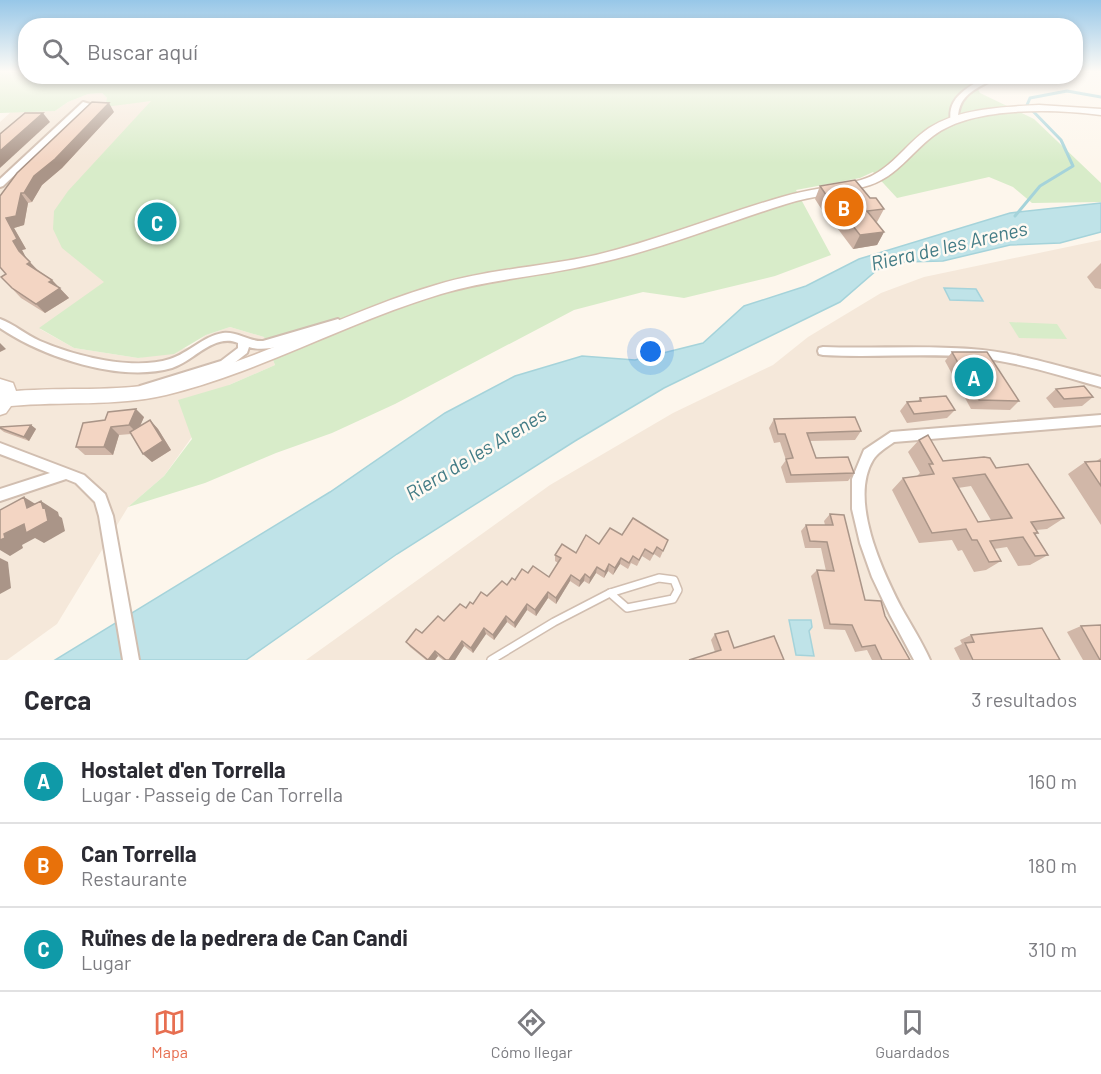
<!DOCTYPE html>
<html lang="es">
<head>
<meta charset="utf-8">
<style>
	body { margin:0; font-family:Barlow,sans-serif; background:#f7f7f7; color:#2b2b33 }
	.you { position:absolute; left:651px; top:352px; width:21px; height:21px; margin:-15px; border:4px solid #fff; border-radius:50%; background:#1a73e8; box-shadow:0 0 0 9px #1a73e833 }
	.badge { display:grid; place-items:center; width:39px; height:39px; border-radius:50%; background:#e76f51; color:#fff; font-size:20px; font-weight:700 }
	.pin { position:absolute; translate:-50% -50%; border:3px solid #fff; box-shadow:0 2px 6px #0006 }
	.list { margin:0; padding:0; list-style:none }
	h2 { display:flex; justify-content:space-between; align-items:center; height:78px; margin:0; padding:0 24px; font-size:26px }
	h2 small { font-size:20px; font-weight:400; color:#7c7c81 }
	.list li { display:grid; grid-template-columns:39px 1fr auto; gap:18px; align-items:center; box-sizing:border-box; height:84px; padding:0 24px; border-top:2px solid #e1e1e2 }
	.list b { display:block; font-size:22px; white-space:nowrap }
	.list p { margin:0; font-size:20px; white-space:nowrap; color:#7c7c81 }
	.list em { font-size:20px; font-style:normal; color:#7c7c81 }
	.icon { flex:none; width:33px; height:33px; fill:none; stroke:currentColor; stroke-width:2; stroke-linecap:round; stroke-linejoin:round }
	.map { position:relative; flex:none; width:1101px; height:660px; overflow:hidden }
	.search { position:absolute; background:#fff; box-shadow:0 3px 9px #0003; left:18px; right:18px; top:18px; height:66px; display:flex; align-items:center; gap:15px; box-sizing:border-box; padding:0 21px; border-radius:24px; color:#7c7c81; font-size:22px }
	.sheet { height:330px; background:#fff }
	nav { display:flex; justify-content:space-around; align-items:center; box-sizing:border-box; height:84px; border-top:2px solid #e1e1e2; background:#fff; font-size:16px; color:#7c7c81 }
	nav a { display:grid; justify-items:center; gap:3px }
	nav .on { color:#e76f51 }
	.map>svg:first-child { display:block }
	.residential { fill:#f5e8da }
	.green { fill:#d8ecc9 }
	.water { fill:#bfe3e8; stroke:#a5d3da; stroke-width:1.5 }
	.lines { fill:none; stroke-linecap:round; stroke-linejoin:round }
	.stream { stroke:#a5d3da; stroke-width:3 }
	.lane-casing { stroke:#d1beb0; stroke-width:10 }
	.street-casing { stroke:#d1beb0; stroke-width:4 }
	.secondary-casing { stroke:#d6c0b0; stroke-width:3 }
	.lane { stroke:#fff; stroke-width:7 }
	.street { fill:#fff; fill-rule:evenodd }
	.secondary { fill:#fff; fill-rule:evenodd }
	.wall { fill:#d1b7a8; fill-rule:evenodd }
	.shaded-wall { fill:#aa9588 }
	.building { fill:#f3d5c3; stroke:#aa9588; stroke-width:1.5; fill-rule:evenodd }
	.labels { text-anchor:middle; stroke-width:5; stroke-linejoin:round; paint-order:stroke }
	.water-label { font-size:20px; font-style:italic; fill:#437c86; stroke:#fffaf3 }
</style>
</head>
<body>
<div class="map">
<svg width="1101" height="660" viewBox="0 0 1101 660">
	<rect width="100%" height="100%" fill="#fdf6ec"/>
	<!-- residential -->
	<g class="residential">
		<path d="M102 93 107 98V104L152 101 89 170 105 282 40 329 74 348 138 358 190 347 206 335 230 327 264 337 275 365 229 385 164 476 128 507 57 624 7 660H0V122L11 112 55 111 68 102 88 94Z"/>
		<path d="M1101 240V660H306L550 485 673 413 773 365 808 337 881 293 924 277Z"/>
	</g>
	<!-- green -->
	<g class="green">
		<path d="M0 71H25L26 76 971 77 980 93 1034 119 1101 183V202L1032 203 1013 187 989 177 897 198 873 172 860 178 796 190 831 255 775 276 684 298 643 292 574 310 395 404 332 433 276 453 205 483 128 507 164 476 192 439 178 400 229 385 275 365 264 337 230 327 206 335 174 354 138 358 74 348 39 328 104 282 62 248 53 229 54 211 68 191 151 101 105 107 107 98 102 93 88 94 68 102 55 111 0 113Z"/>
		<path d="M1009 322 1057 324 1067 339 1019 338Z"/>
	</g>
	<!-- water -->
	<g class="water">
		<path d="M1101 203V232L1060 243 1010 245 943 261 903 262 877 270 840 302 664 388 575 441 397 554 246 660H55L330 492 445 413 515 376 582 356 635 360 703 343 744 306 806 286 859 259 1010 213Z"/>
		<path d="M944 288 976 289 983 301 950 300Z"/>
		<path d="M789 620H811L812 627 809 631 814 656 796 655Z"/>
	</g>
	<g class="lines">
		<!-- stream -->
		<path class="stream" d="M1015 216 1040 186 1073 166 1061 140 1027 105 1030 98 1067 91 1101 97"/>
		<!-- lane casing -->
		<g class="lane-casing">
			<g id="lane">
				<path d="M659 578 674 580 678 590 673 599 627 608 610 593Z"/>
				<path d="M491 660 554 622 610 593"/>
			</g>
		</g>
		<!-- street casing -->
		<g class="street-casing">
			<g id="street">
				<path d="M989 76H999C980 88 958 92 958 119L951 121C946 97 971 85 989 76Z"/>
				<path d="M83 102 90 104 3 186 0 187V179Z"/>
				<path d="M0 319C14 324 26 335 40 341 75 356 133 371 170 359 189 353 203 336 223 333 237 331 249 342 263 341L338 319 343 323 342 326C318 333 273 355 249 347L247 353 229 367 144 394 140 392 138 389 140 386 221 361 238 348V343C214 333 194 361 172 368 120 383 43 357 0 328Z"/>
				<path d="M823 347C872 349 921 345 971 349 1015 352 1058 366 1101 377V387C1058 375 1015 361 971 357 922 353 872 358 823 355L819 354 818 351 819 348Z"/>
				<path d="M1101 415V425L894 442C887 447 877 453 873 460 849 500 882 570 901 607 911 625 922 642 930 660H914L890 615 872 577 860 543 852 509V479L864 450 891 432Z"/>
				<path d="M0 443 84 475 105 494 113 516 139 660H123L99 516 95 502 76 483 66 479 0 501V489L50 473 0 454Z"/>
			</g>
		</g>
		<!-- secondary casing -->
		<g class="secondary-casing">
			<path id="secondary" d="M1039 105 1101 109V115C1054 109 972 106 933 136 911 153 897 176 870 185 843 194 813 195 786 204 722 224 659 250 594 264 543 276 491 279 441 294 347 322 261 372 166 395 115 407 62 401 11 406L6 413 0 415V379L13 383 16 391C65 387 114 392 162 383 257 363 343 312 436 285 488 269 543 267 596 255 659 240 719 215 782 197 808 189 835 187 861 180 890 172 905 144 929 128 960 108 1003 107 1039 105Z"/>
		</g>
		<!-- lane -->
		<use href="#lane" class="lane"/>
		<!-- street -->
		<use href="#street" class="street"/>
		<!-- secondary -->
		<use href="#secondary" class="secondary"/>
	</g>
	<!-- wall -->
	<g class="wall">
		<path d="M114 112 62 168 42 185 32 202 28 203 24 225 14 228 26 249 22 250 26 259 38 270 52 280 69 298 45 313 21 298 1 277 6 274 0 196Z"/>
		<path d="M820 186 870 198 884 209 877 222H876L884 232 877 245 853 249 832 221H829L815 199Z"/>
		<path d="M1101 263V289L1095 288 1087 277Z"/>
		<path d="M952 352 1019 401 1010 410 971 409 945 361Z"/>
		<path d="M1056 389 1093 397 1082 406 1054 408 1046 398Z"/>
		<path d="M920 398 955 410 947 418 907 423 900 411 907 402 918 401Z"/>
		<path d="M144 417 140 426 150 420 158 429 171 450 152 462 143 454 131 434 119 435 113 455H85L76 447 83 423Z"/>
		<path d="M774 419 861 431 855 440 810 441 816 458 854 473 848 481 786 483 781 467 786 460 780 442 774 443 769 428Z"/>
		<path d="M31 425 36 429 29 441 4 432 0 429V427Z"/>
		<path d="M919 440 943 461 996 468 1064 518 1047 529 1036 530 1038 533 1035 535 1048 555 1030 565 1018 566 1007 547 994 549 1001 561 986 570 974 572 962 550 958 551 952 540 919 543 892 490 903 478 917 476 920 473 908 452ZM971 486 991 520 978 522 958 488Z"/>
		<path d="M1101 458V525L1068 474 1085 462H1095Z"/>
		<path d="M830 514 865 600 885 616 910 660H872L867 650 855 652 845 630 824 629 811 576 817 570 826 571 821 548H805L801 531 806 525H825L824 521Z"/>
		<path d="M622 535 668 540 660 558 654 554 650 561 642 556 637 566 631 563 628 569 620 564 613 575 608 571 604 578 596 573 589 584 584 581 579 587 570 581 556 604 548 598 536 616 527 610 515 628 507 622 494 640 486 634 473 653 464 646 455 660H443L438 656 435 660H426L410 647 406 642 528 573 549 577 558 563 555 561V555L576 553Z"/>
		<path d="M1081 626 1101 660H1083L1067 632Z"/>
		<path d="M715 634 734 648 715 652 711 640Z"/>
		<path d="M971 635 1060 660H960L954 648 962 644 960 640Z"/>
	</g>
	<!-- shaded-wall -->
	<g class="shaded-wall">
		<path d="M109 103 114 112 62 168 42 185 32 202 24 193 34 176Z"/>
		<path d="M43 113 50 122 0 168V151Z"/>
		<path d="M21 193 28 203 24 225 14 228 26 249 22 250 28 261 19 251 13 241 6 218Z"/>
		<path d="M884 232 877 245 853 249 860 235Z"/>
		<path d="M30 262 38 271 27 264Z"/>
		<path d="M52 280 69 298 45 313 36 304 49 282Z"/>
		<path d="M0 343 6 349 0 352Z"/>
		<path d="M136 409 144 417 137 433 129 425Z"/>
		<path d="M150 420 158 429 171 450 152 462 143 454Z"/>
		<path d="M31 425 36 429 29 441 24 437Z"/>
		<path d="M111 427 119 435 113 455 104 447Z"/>
		<path d="M24 497 42 508H27Z"/>
		<path d="M41 501 58 512 59 516 62 518 65 531 44 543 35 538 22 545 23 548 10 556 0 550V540L4 534 43 508Z"/>
		<path d="M0 558 8 562 11 588 0 594Z"/>
		<path d="M621 558 620 564 613 575 615 568Z"/>
		<path d="M609 564 608 571 604 578 605 572Z"/>
		<path d="M597 567 596 573 589 584 590 578Z"/>
		<path d="M585 574 584 581 579 587 580 581Z"/>
		<path d="M571 575 570 581 556 604V598Z"/>
		<path d="M548 592V598L536 616 535 610Z"/>
		<path d="M527 604V610L515 628 514 623Z"/>
		<path d="M506 616 507 622 494 640 493 635Z"/>
		<path d="M484 628 486 634 473 653 471 648Z"/>
		<path d="M462 641 464 646 455 660H449Z"/>
		<path d="M435 651 438 656 435 660H428Z"/>
	</g>
	<!-- building -->
	<g class="building">
		<path d="M92 102 109 103 55 159 34 176 24 193H21L16 216 6 218 17 239 13 241 19 251 30 262 27 264 52 280 49 282 60 288 36 304 12 288 1 277 6 274 0 267V196L17 173Z"/>
		<path d="M25 113H43L0 151V134Z"/>
		<path d="M855 180 870 198H876L884 209 867 211 884 232 860 235 838 207 835 208 820 186Z"/>
		<path d="M952 352H987L1019 401 979 400Z"/>
		<path d="M1084 386 1093 397 1064 399 1056 389Z"/>
		<path d="M946 396 955 410 914 414 907 402 921 401 920 398Z"/>
		<path d="M136 409 129 425 111 427 104 447H76L83 423 105 420 108 412Z"/>
		<path d="M855 417 861 431 807 433 816 458 848 457 854 473 791 475 786 459 793 458 785 434H778L774 419Z"/>
		<path d="M150 420 163 441 143 454 130 432Z"/>
		<path d="M31 425 24 437 0 428V427Z"/>
		<path d="M928 435 943 461 984 457 990 458 996 468 1028 464 1064 518 1031 522 1038 533H1034L1048 555 1035 556 1023 537 990 541 1001 561 989 562 977 540H972L966 529 932 533 903 478 934 474 929 464H933L919 440ZM985 474 993 487 1012 518 978 522 953 478Z"/>
		<path d="M1101 461V486L1085 462Z"/>
		<path d="M24 497 27 508 41 501 43 508 45 507 48 521 26 533 24 524 4 534 5 538 0 540V510Z"/>
		<path d="M830 514 844 515 865 600 881 601 885 616 910 660H882L875 645 862 647 852 625 830 624 817 570 834 571 827 542 810 541 806 525H833Z"/>
		<path d="M633 518 668 540 663 551 657 547 653 554 645 549 639 560 633 556 629 563 621 558 615 568 609 564 605 572 597 567 590 578 585 574 580 581 571 575 556 598 548 592 535 610 527 604 514 623 506 616 493 635 484 628 471 648 462 641 449 660H446L435 651 428 660 406 642 416 629 422 633 438 616 444 621 460 604 466 608 470 602 473 604 481 592 487 596 502 581 507 585 512 578 515 580 522 569 528 573 533 566 549 577 561 558 555 555 562 544 576 553 586 535 599 544 610 528 622 535Z"/>
		<path d="M1101 625V660H1100L1081 626Z"/>
		<path d="M1042 628 1060 660H973L965 643 974 642 971 635Z"/>
		<path d="M728 631 734 648 774 636 784 660H689L721 650 715 634Z"/>
	</g>
	<!-- sky -->
	<linearGradient id="sky" x2="0" y2="1"><stop stop-color="#97c7e8"/><stop offset="0.44" stop-color="#fefbf6"/><stop offset="1" stop-color="#fefbf6" stop-opacity="0"/></linearGradient>
	<rect width="1101" height="163" fill="url(#sky)"/>
	<g class="labels">
		<!-- water labels -->
		<g class="water-label">
			<text transform="translate(949 246) rotate(-13)" y="7">Riera de les Arenes</text>
			<text transform="translate(476 454) rotate(-31)" y="7">Riera de les Arenes</text>
		</g>
	</g>
</svg>
<div class="you"></div>
<div class="pin badge" style="left:974px;top:377px;background:#0f9aa8">A</div>
<div class="pin badge" style="left:844px;top:207px;background:#e8710a">B</div>
<div class="pin badge" style="left:157px;top:222px;background:#0f9aa8">C</div>
<div class="search"><svg class="icon" aria-label="search" viewBox="0 0 24 24"><circle cx="10" cy="10" r="6"/><path d="M15 15l6 6"/></svg>Buscar aquí</div>
</div>
<section class="sheet">
<h2>Cerca<small>3 resultados</small></h2>
<ul class="list">
<li><span class="badge" style="background:#0f9aa8">A</span><div><b>Hostalet d'en Torrella</b><p>Lugar · Passeig de Can Torrella</p></div><em>160 m</em></li>
<li><span class="badge" style="background:#e8710a">B</span><div><b>Can Torrella</b><p>Restaurante</p></div><em>180 m</em></li>
<li><span class="badge" style="background:#0f9aa8">C</span><div><b>Ruïnes de la pedrera de Can Candi</b><p>Lugar</p></div><em>310 m</em></li>
</ul>
</section>
<nav>
<a class="on"><svg class="icon" aria-label="map" viewBox="0 0 24 24"><path d="M3 6l6-2 6 2 6-2v14l-6 2-6-2-6 2zM9 4v14M15 6v14"/></svg>Mapa</a>
<a><svg class="icon" aria-label="directions" viewBox="0 0 24 24"><path d="M12 3l9 9-9 9-9-9zM9 14v-3h6M13 9l2 2-2 2"/></svg>Cómo llegar</a>
<a><svg class="icon" aria-label="saved" viewBox="0 0 24 24"><path d="M7 4h10v16l-5-4-5 4z"/></svg>Guardados</a>
</nav>
</body>
</html>
